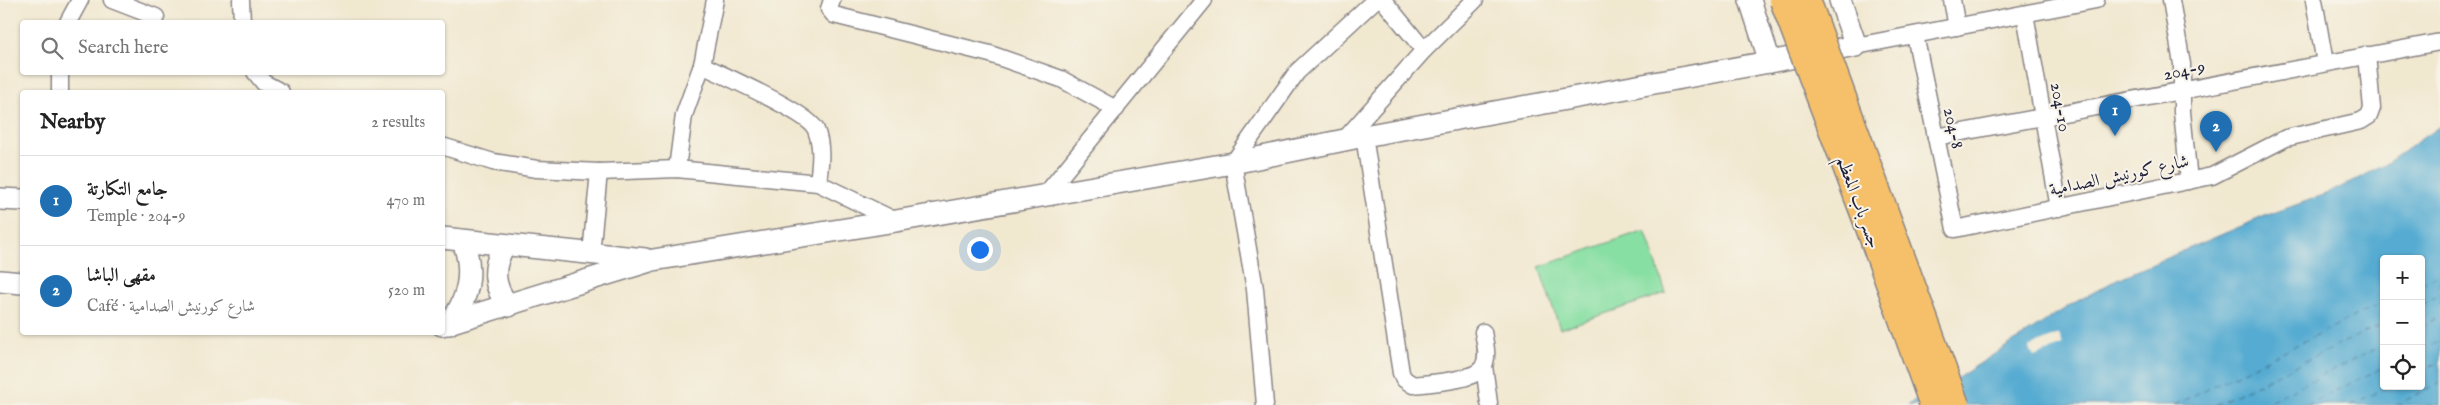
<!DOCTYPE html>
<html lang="en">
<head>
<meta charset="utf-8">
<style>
	body { margin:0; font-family:"IM FELL English",Amiri,serif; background:#f6f6f6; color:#222 }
	.controls { position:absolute; right:15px; bottom:15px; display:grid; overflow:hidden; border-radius:5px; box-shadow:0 1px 4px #0004 }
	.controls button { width:45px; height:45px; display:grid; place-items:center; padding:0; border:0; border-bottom:1px solid #e0e0e0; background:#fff; color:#222; font:25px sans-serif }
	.you { position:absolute; left:979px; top:249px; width:18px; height:18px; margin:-12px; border:4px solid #fff; border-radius:50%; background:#1a73e8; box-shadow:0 0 0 8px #1a73e833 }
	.badge { display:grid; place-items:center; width:32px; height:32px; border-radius:50%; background:#1f6fb2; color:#fff; font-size:16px; font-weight:700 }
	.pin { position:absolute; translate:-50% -41px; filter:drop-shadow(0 1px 2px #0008) }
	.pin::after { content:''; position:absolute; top:26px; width:18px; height:15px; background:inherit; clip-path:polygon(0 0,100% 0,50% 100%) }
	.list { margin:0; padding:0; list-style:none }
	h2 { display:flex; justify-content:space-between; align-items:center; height:65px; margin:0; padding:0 20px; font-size:21px }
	h2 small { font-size:16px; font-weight:400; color:#767676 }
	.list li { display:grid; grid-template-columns:32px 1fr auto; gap:15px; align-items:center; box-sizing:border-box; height:90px; padding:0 20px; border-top:1px solid #e0e0e0 }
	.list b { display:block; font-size:19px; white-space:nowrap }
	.list p { margin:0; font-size:16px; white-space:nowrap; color:#767676 }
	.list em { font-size:16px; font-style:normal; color:#767676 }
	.icon { flex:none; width:28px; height:28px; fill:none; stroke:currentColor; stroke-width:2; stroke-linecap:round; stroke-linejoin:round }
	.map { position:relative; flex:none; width:2440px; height:405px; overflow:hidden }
	.search { position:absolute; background:#fff; box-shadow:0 1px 4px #0004; left:20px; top:20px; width:425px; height:55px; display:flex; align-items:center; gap:12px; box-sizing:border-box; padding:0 18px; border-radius:5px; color:#767676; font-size:19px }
	.panel { position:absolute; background:#fff; box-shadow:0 1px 4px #0004; left:20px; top:90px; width:425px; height:245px; border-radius:5px }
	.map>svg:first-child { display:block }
	.green { fill:#87dfa3; stroke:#54806f }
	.water { fill:#55abd1; stroke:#3c6686; fill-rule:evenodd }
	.pier { fill:#f1e8d0 }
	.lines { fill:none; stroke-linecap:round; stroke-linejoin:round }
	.ferry { stroke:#365977; stroke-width:1; stroke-dasharray:6 5; stroke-linecap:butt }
	.minor-casing { stroke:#8a8586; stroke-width:19 }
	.tertiary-casing { stroke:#8a8586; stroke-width:24 }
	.minor { stroke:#fff; stroke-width:16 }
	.tertiary { stroke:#fff; stroke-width:21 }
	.primary-bridge-casing { stroke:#8a8586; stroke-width:29; stroke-linecap:butt }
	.primary-bridge { stroke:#f6c06b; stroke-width:26 }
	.labels { text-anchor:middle; stroke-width:4; stroke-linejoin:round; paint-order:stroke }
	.street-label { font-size:18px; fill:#22223b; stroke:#f7f3e8 }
</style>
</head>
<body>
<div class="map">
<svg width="2440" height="405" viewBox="0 0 2440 405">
	<rect width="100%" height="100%" fill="#f7f3e8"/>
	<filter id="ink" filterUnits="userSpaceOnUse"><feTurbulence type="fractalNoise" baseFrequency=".02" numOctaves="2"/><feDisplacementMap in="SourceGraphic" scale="10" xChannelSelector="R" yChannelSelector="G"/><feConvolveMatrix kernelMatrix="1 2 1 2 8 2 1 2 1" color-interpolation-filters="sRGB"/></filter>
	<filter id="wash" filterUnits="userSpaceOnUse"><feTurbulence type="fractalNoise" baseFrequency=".0096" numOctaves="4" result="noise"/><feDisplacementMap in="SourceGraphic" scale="20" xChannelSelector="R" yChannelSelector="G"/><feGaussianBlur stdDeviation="1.12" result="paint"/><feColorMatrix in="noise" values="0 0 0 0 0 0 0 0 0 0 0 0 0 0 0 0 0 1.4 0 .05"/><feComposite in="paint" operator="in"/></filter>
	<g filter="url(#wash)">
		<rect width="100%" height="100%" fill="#f1e8d0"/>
		<!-- green -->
		<path class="green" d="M1645 230 1666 293 1560 329 1539 267Z"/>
		<!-- water -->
		<path class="water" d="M2440 126V405H1908L1956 379 2072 304 2120 278 2265 216 2329 193 2381 167ZM2384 259H2421V386H2384Z"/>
		<!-- pier -->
		<path class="pier" d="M2059 334 2063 345 2034 357 2029 347Z"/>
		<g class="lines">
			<!-- ferry -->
			<g class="ferry">
				<path d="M2421 284 2440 274"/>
				<path d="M2421 305 2440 295"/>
				<path d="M2421 327 2440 317"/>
				<path d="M2421 349 2440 340"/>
				<path d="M2421 371 2440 362"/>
				<path d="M2174 405 2384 302"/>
				<path d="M2215 405 2384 323"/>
				<path d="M2261 405 2384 345"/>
				<path d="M2306 405 2384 367"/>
				<path d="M2351 405 2389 386"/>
				<path d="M2396 405 2440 383"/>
				<path d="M2438 405 2440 404"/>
			</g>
		</g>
	</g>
	<g filter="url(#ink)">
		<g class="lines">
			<!-- minor casing -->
			<g class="minor-casing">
				<g id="minor">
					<path d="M112 0 156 17"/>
					<path d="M241 0 242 22"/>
					<path d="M832 0 829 9 834 15 990 54 1061 79 1116 109"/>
					<path d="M1383 0 1424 50"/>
					<path d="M1952 0 1957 27"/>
					<path d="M2171 0 2182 64V112L2189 181"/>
					<path d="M2314 0 2325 63"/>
					<path d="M2025 14 2059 208"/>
					<path d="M68 22 80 0"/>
					<path d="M1915 35 1955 229 2212 176 2286 138 2361 121 2369 116 2372 108 2367 55"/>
					<path d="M1856 46 2096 0"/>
					<path d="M702 65C722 75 810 113 816 130 823 148 820 165 818 183"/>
					<path d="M255 72 264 83 281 92"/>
					<path d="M60 92V72"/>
					<path d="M1364 136 1401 373 1404 379 1413 385C1429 383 1475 381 1483 367 1489 357 1485 343 1483 332"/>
					<path d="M1936 137 2440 42"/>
					<path d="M1344 140 1424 50 1475 0"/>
					<path d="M442 146 493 162 537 169 599 172 677 169 818 183 896 221"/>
					<path d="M677 169 684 115 702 65 715 0"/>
					<path d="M1046 194 1204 0"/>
					<path d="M591 254 599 172"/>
					<path d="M1484 366 1489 403"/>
					<path d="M1265 405 1255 289 1233 163 1297 72 1375 0"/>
				</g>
			</g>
			<!-- tertiary casing -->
			<g class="tertiary-casing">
				<g id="tertiary">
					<path d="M1750 0 1770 62"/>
					<path d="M0 199 22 200"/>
					<path d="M442 238 645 259"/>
					<path d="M505 245C492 265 492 287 509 306"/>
					<path d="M0 281 22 283"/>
					<path d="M449 324C469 299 474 271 463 241"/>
					<path d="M442 325 653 260 896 221 1233 163 1364 136 1856 46 1840 0"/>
				</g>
			</g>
			<!-- minor -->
			<use href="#minor" class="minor"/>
			<!-- tertiary -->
			<use href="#tertiary" class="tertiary"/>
			<!-- primary-bridge casing -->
			<g class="primary-bridge-casing">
				<g id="primary-bridge">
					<path d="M1783 0 1866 219 1933 405"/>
					<path d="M1807 0 1956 405"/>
				</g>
			</g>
			<!-- primary-bridge -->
			<use href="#primary-bridge" class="primary-bridge"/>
		</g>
	</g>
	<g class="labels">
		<!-- street labels -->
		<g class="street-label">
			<text transform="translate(2184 70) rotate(-11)" y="6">204-9</text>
			<text transform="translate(2061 107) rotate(80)" y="6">204-10</text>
			<text transform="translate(1954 128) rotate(78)" y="6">204-8</text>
			<text transform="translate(2119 175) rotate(-12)" y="6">شارع كورنيش الصدامية</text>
			<text transform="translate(1859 202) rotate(70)" y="6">جسر باب المعظم</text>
		</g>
	</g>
</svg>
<div class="controls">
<button>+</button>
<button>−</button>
<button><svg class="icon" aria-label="locate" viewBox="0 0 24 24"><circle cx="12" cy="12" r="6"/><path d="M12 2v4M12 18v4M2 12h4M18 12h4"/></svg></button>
</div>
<div class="you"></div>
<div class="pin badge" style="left:2115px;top:136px">1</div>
<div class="pin badge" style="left:2216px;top:152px">2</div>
<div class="search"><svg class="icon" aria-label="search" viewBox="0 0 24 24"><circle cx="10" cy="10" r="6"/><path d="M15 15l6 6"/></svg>Search here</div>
<section class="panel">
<h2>Nearby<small>2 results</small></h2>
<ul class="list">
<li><span class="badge">1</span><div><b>جامع التكارتة</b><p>Temple · 204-9</p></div><em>470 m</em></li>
<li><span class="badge">2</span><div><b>مقهى الباشا</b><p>Café · شارع كورنيش الصدامية</p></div><em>520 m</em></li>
</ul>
</section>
</div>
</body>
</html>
